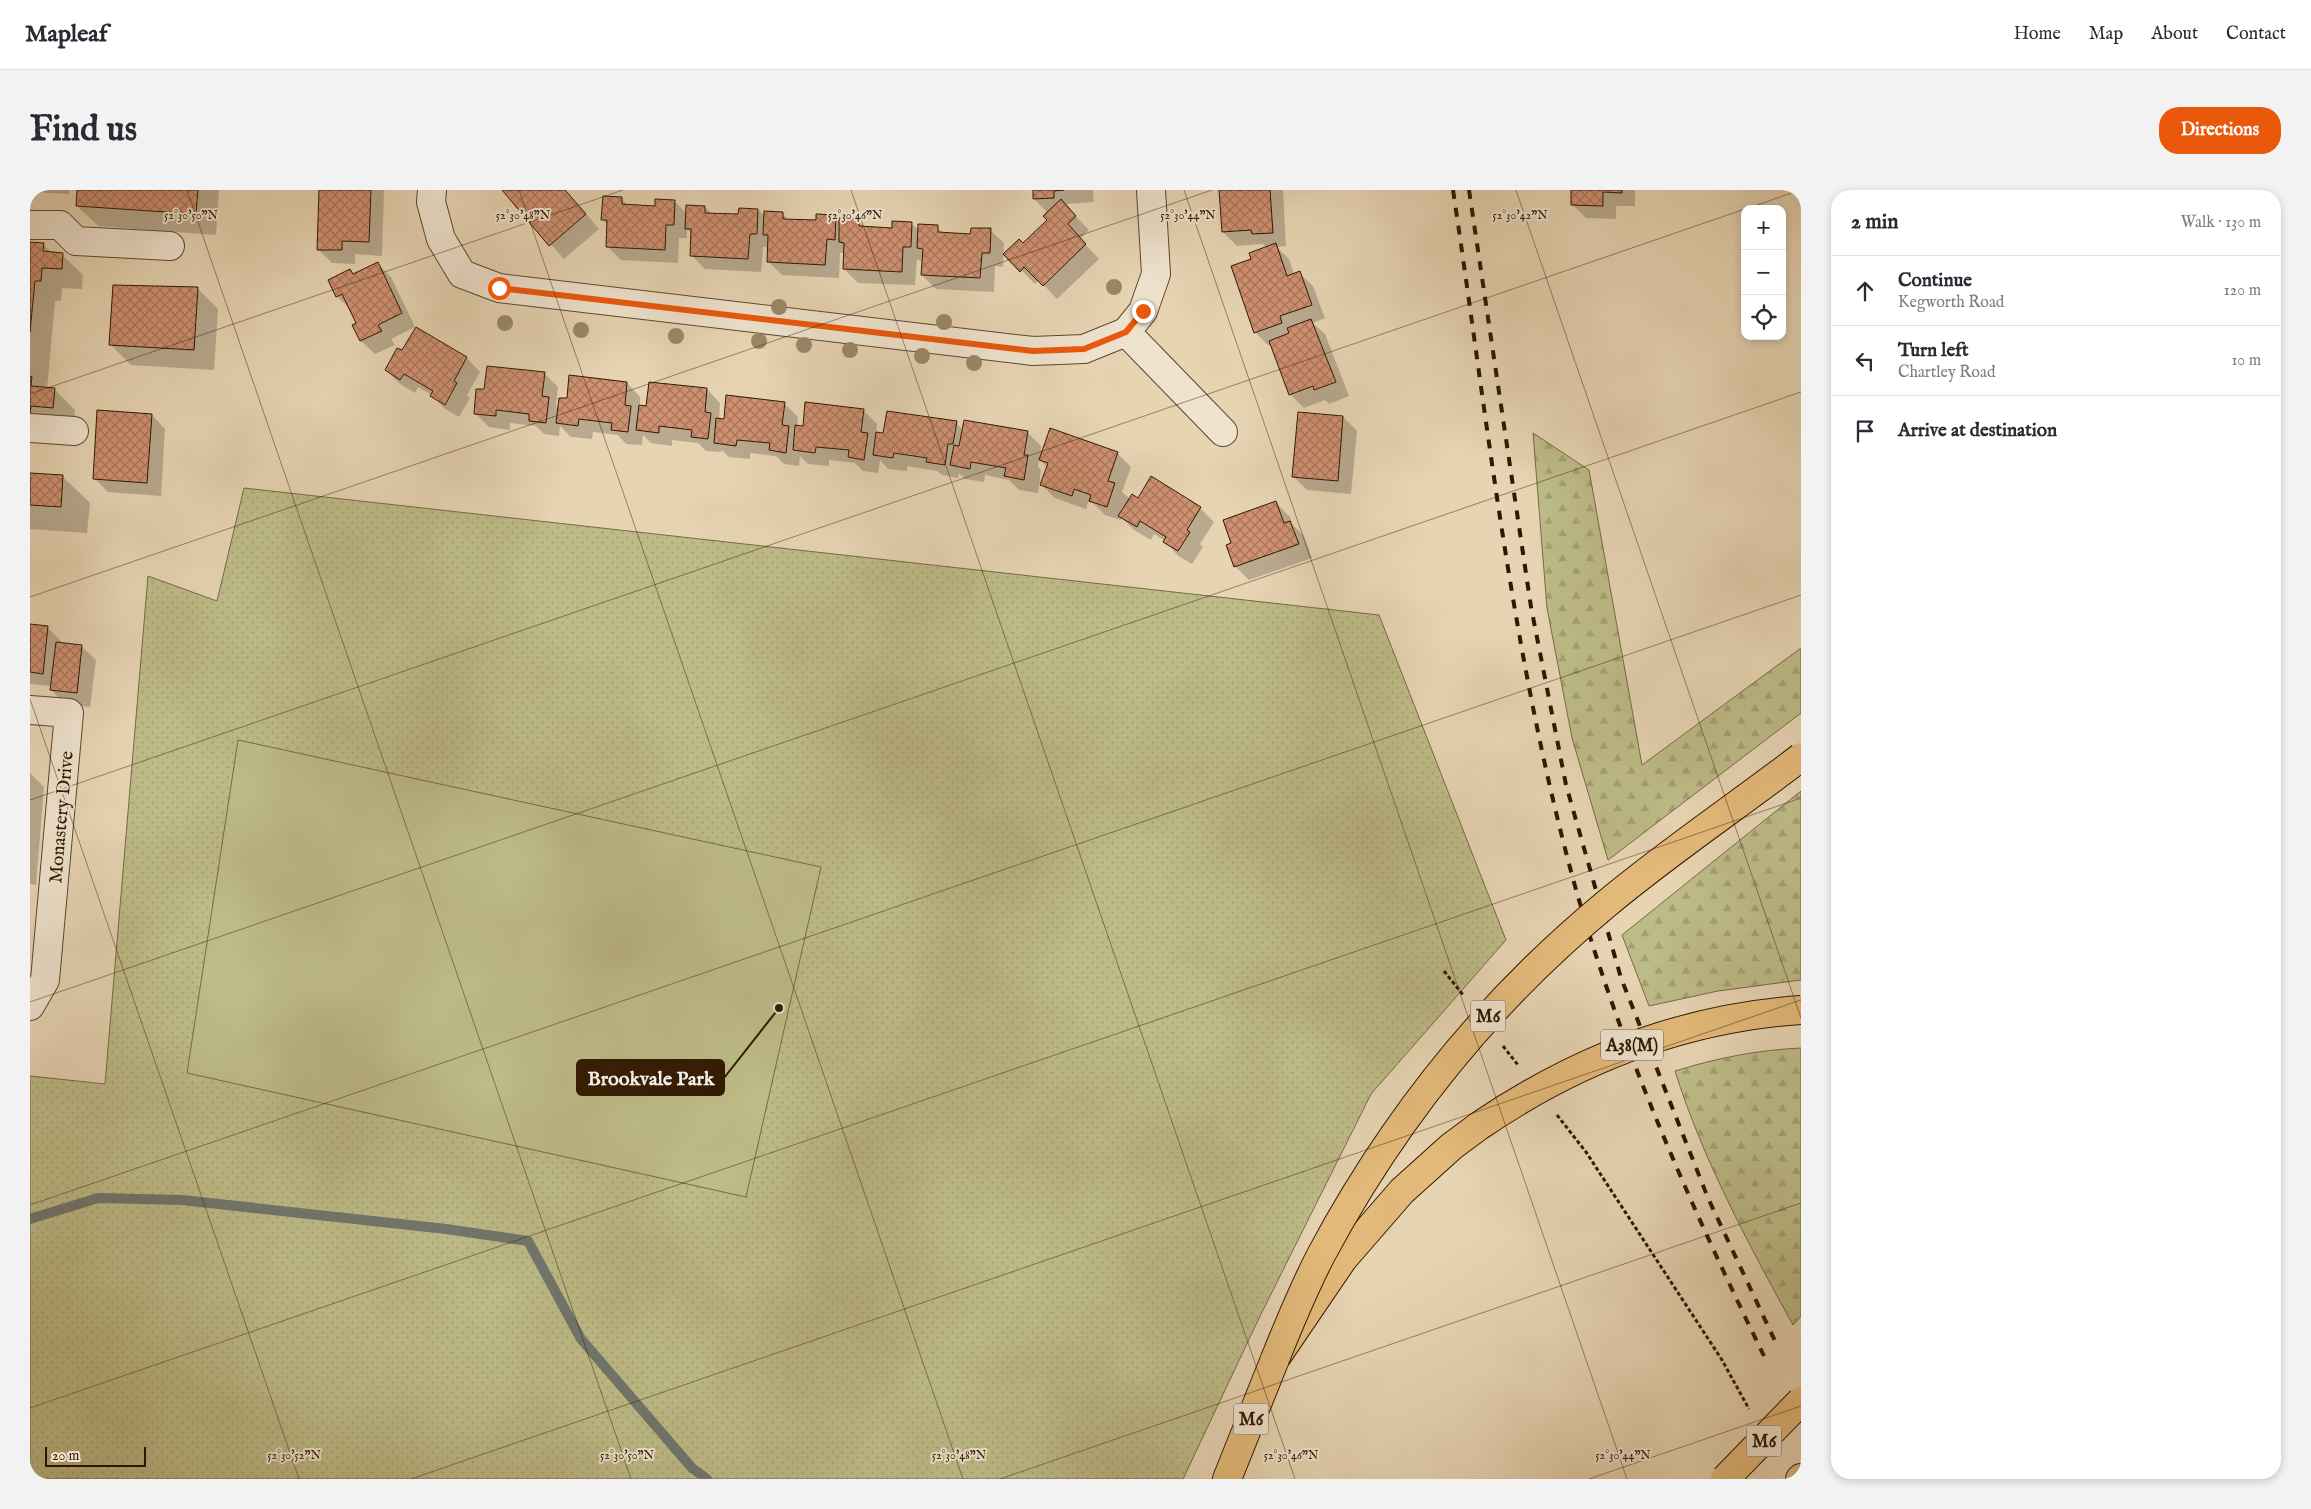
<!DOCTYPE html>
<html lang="en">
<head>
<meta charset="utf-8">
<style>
	body { margin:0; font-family:"IM FELL English",serif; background:#f2f2f3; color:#2b2b33 }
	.controls { position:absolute; right:15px; top:15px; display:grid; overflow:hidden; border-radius:10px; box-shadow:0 2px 8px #0003 }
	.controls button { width:45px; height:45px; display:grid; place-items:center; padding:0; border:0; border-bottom:1px solid #e1e1e2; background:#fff; color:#2b2b33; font:25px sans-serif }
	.scale { position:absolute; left:15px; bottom:12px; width:101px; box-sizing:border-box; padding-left:5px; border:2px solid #301800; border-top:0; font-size:14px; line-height:18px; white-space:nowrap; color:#301800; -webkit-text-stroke:4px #efe3ce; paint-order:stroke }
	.stop { position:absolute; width:15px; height:15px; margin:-11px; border:4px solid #ea580c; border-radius:50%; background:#fff }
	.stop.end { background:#ea580c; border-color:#fff; box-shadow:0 1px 5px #0008 }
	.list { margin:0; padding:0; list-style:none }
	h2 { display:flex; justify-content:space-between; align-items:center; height:65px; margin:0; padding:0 20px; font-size:21px }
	h2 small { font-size:16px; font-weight:400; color:#7c7c81 }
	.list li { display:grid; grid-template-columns:32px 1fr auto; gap:15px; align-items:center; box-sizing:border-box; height:70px; padding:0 20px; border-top:1px solid #e1e1e2 }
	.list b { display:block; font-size:19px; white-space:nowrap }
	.list p { margin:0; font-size:16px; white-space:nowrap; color:#7c7c81 }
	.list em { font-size:16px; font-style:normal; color:#7c7c81 }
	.icon { flex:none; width:28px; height:28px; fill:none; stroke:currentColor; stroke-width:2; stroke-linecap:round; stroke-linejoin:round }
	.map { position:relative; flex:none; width:1771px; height:1289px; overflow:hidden; border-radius:20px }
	header { display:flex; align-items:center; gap:30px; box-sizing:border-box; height:70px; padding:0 25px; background:#fff; border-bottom:1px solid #e1e1e2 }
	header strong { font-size:24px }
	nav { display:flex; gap:28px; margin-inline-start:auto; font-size:18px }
	.intro { display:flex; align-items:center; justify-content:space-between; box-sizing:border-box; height:120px; padding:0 30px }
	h1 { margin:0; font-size:35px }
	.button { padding:12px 22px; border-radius:20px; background:#ea580c; color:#fff; font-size:18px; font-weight:700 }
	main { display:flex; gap:30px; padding:0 30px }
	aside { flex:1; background:#fff; border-radius:20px; box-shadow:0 2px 8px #0003 }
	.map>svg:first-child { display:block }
	.grass { fill:url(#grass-dots); stroke:#766a44 }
	.forest { fill:url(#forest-firs); stroke:#766a44 }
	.garden { fill:#bdbb87; stroke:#766a44 }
	.shadow { fill:#0003 }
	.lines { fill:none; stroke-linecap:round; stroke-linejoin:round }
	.stream { stroke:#70766e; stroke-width:10 }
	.building { fill:url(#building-cross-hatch); stroke:#301800 }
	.minor-casing { stroke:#5e472d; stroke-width:30 }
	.motorway-casing { stroke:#301800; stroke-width:30 }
	.path { stroke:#301800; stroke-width:3; stroke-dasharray:4 2.5; stroke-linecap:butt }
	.minor { stroke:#efe3ce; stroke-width:28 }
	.motorway { stroke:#e4ba7a; stroke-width:28 }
	.rail { stroke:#301800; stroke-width:4; stroke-dasharray:9 9; stroke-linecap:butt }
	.motorway-bridge-casing { stroke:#301800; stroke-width:30; stroke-linecap:butt }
	.motorway-bridge { stroke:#e4ba7a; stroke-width:28 }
	.tree { fill:#998867 }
	.route { stroke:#ea580c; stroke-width:6 }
	.ticks { fill:none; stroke:#301800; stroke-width:1; stroke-opacity:0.45 }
	.labels { text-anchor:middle; stroke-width:4; stroke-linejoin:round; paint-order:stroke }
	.shield { fill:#efe3ce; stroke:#69553e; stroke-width:1 }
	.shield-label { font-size:18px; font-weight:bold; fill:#301800 }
	.street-label { font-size:19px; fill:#301800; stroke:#efe3ce }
	.ticks-label { font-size:12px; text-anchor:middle; fill:#301800; stroke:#efe3ce; stroke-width:4; stroke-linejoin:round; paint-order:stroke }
	.leader { fill:none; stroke:#301800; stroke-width:2 }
	.callout-dot { fill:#301800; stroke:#efe3ce; stroke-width:2 }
	.callout { fill:#301800; stroke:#301800; stroke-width:2 }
	.callout-label { font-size:20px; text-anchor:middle; font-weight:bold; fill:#fff }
</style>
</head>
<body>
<header>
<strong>Mapleaf</strong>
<nav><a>Home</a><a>Map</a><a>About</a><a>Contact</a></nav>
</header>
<div class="intro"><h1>Find us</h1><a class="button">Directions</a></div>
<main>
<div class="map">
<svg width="1771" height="1289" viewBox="0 0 1771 1289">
	<defs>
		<pattern id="grass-dots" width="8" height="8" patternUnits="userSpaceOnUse" patternTransform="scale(1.25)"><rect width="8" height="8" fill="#bdbb87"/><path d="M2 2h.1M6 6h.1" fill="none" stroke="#a3a073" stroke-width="1.8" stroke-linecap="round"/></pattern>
		<pattern id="forest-firs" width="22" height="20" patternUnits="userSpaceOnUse" patternTransform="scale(1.25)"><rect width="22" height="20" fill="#bdbb87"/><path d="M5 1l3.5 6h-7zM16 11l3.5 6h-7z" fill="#a3a073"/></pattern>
		<pattern id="building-cross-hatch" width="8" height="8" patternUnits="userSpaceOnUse" patternTransform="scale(1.25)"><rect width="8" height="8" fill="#cf9172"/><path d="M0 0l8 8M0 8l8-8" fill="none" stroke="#a8755b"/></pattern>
	</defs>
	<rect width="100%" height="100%" fill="#e7d4b3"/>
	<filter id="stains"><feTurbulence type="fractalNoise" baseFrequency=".004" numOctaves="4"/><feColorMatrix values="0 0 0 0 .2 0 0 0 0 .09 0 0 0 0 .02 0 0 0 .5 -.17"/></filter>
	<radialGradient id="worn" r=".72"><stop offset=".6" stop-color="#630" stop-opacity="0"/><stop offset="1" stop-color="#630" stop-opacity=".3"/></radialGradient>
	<!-- grass -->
	<path class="grass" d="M214 298 1349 425 1476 750 1341 904 1231 1124 1153 1289H0V886L75 894 118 386 187 411Z"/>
	<!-- forest -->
	<g class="forest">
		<path d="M1503 243 1559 280 1612 575 1771 458V523L1578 670 1542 548 1517 418Z"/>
		<path d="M1771 601V790L1688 801 1619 816 1592 745Z"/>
		<path d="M1771 858V1126L1763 1135C1718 1053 1673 970 1645 881 1687 868 1727 860 1771 858Z"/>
	</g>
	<!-- garden -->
	<path class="garden" d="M208 550 791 677 716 1007 157 883Z"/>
	<!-- shadow -->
	<g class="shadow">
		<path d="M0 0H39V4L0 2Z"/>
		<path d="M48 0H189L186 45 68 36 47 16Z"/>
		<path d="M290 0H354L352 66 325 64V74L302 73 288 59Z"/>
		<path d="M474 0H536L569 39 534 69Z"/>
		<path d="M1004 0H1063L1064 12 1037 14V17L1059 40 1050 49 1069 69 1027 109 1009 90 1005 94 975 64 993 55 1019 30 1018 23 1004 9Z"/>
		<path d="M1191 0H1253L1256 56 1247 57 1259 69 1264 84 1269 83 1283 96 1295 128 1283 133 1295 144 1319 206 1299 214 1295 210 1274 218 1260 204 1241 155 1239 156 1225 142 1223 69 1237 58 1233 54 1207 56 1193 42Z"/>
		<path d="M1542 0H1605V16H1586V29L1556 28 1542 14Z"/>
		<path d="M591 8 598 16 626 17 644 11 657 24 675 17 682 24 709 26 728 20 735 27 752 23 759 30 787 32 805 26 811 31H828L836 38 863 39 881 33 889 41 907 37 914 44 942 45 960 40 974 53 973 77 965 76 964 102 906 99 892 85 893 71 887 70 885 95 828 93 814 79 815 63H810L809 88 752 85 738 71 739 57H733L731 82 675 79 661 65 662 44 657 39V48H649L648 73 591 70 577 56 578 35 573 30Z"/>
		<path d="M0 53 13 54 22 63 32 65 53 85 52 99 32 98 31 111H25L17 199H24L45 220 43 238 0 243Z"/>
		<path d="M348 74 361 87 385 137 361 149 365 155 345 164 331 151 324 136 328 134 321 120 307 106 320 81 324 85Z"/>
		<path d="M168 99 188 119 184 180 101 175 80 154Z"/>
		<path d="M387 138 437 168 450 182 437 205 440 208 429 227 415 219 402 205 388 197 385 203 370 194 356 180 372 162Z"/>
		<path d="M514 183 528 197 526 216 529 219 538 210 597 193 610 207V216L617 217 677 199 690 213 689 230H695L754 213 768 227 767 237H774L833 220 847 234 846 243 854 244 926 233 933 240 998 243 1011 256V267L1087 263 1101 277 1092 302 1100 309 1170 318 1184 332 1170 354 1173 357 1162 374 1148 366 1135 351 1124 344 1121 350 1104 340 1092 328 1091 330 1075 325 1064 314 1058 312 1056 319 1025 308 1011 294 1017 277 1009 269 1008 277 1011 280 1008 303 989 300 979 290 955 285 954 292 935 289 929 283 928 288 912 285 907 281 877 276V281L858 279 850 270 848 283 833 281 825 273 799 270V276L778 274 770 266 769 276 754 274 746 266 720 263V269L699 267 692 260 691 262 676 261 668 253 642 250V256L621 253 613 245 612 255 596 254 588 245 563 242 562 249 541 247 530 236 529 246 514 244 506 236 480 233V240L459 237 445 223 455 201Z"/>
		<path d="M122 225 135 239 131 306 78 302 64 288Z"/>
		<path d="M1313 227 1327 241 1321 304 1277 300 1263 286Z"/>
		<path d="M0 284 33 287 60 313 57 343 0 339Z"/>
		<path d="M1246 313 1260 327 1263 335 1274 346 1282 368 1219 390 1205 376Z"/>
		<path d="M0 436 17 437 31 451V454L52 457 66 470 60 517 35 514 21 500 22 496 0 494Z"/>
		<path d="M0 583 14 597 6 695 0 694Z"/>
	</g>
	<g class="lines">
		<!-- stream -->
		<path class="stream" d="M0 1029 68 1008 152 1010 416 1039 498 1051 551 1149 662 1278 677 1289"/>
	</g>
	<!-- building -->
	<g class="building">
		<path d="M47 0H168L166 24 46 16Z"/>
		<path d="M289 0H341L339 52 312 51V60H287Z"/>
		<path d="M472 0H535L556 24 519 56Z"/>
		<path d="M1003 0H1034L1024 1V8L1003 9Z"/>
		<path d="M1189 0H1240L1243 43 1222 44 1221 40 1192 42Z"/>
		<path d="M1541 0H1592V3L1573 2V16L1541 15Z"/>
		<path d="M573 6 592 7V14L625 16V9L645 10 644 35H636L635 60 576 57 577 30H571Z"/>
		<path d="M1031 9 1046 26 1038 34 1056 54 1013 96 994 77 990 82 973 64 989 49 993 53 1017 30 1013 26Z"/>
		<path d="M656 15 675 16V23L708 24 709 18 728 19 727 44H720L718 69 660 66 661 39H655Z"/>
		<path d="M734 21 753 22V29L786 30V24L806 25 805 50 797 49 795 75 737 72 738 45H733Z"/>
		<path d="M809 28 829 29V36L862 38V31L882 32 881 57H873L872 82 813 79 814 53 809 52Z"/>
		<path d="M888 34 908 35V42L940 44 941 38H961L960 63H952L950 88 891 85 893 59 887 58Z"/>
		<path d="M0 52 14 53 13 61 33 63 32 79 12 78 11 91H5L0 142Z"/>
		<path d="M1246 53 1257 86 1270 81 1282 115 1250 126 1252 133 1224 143 1201 76 1221 69 1219 63Z"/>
		<path d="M348 72 372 123 348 135 352 141 330 151 322 135 326 133 312 104 306 107 298 90 320 79 323 84Z"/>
		<path d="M83 95 168 97 164 160 79 155Z"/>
		<path d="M1281 129 1306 192 1284 200 1283 196 1259 205 1239 151 1259 143 1257 138Z"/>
		<path d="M386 137 437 167 424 191 427 193 415 215 400 206 403 201 374 184 370 190 355 180 367 158 372 160Z"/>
		<path d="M457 176 515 182 512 206 519 207 516 233 499 231V224L466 220V226L444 224 446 199H454Z"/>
		<path d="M539 185 597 192 595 215 601 216 598 242 581 240 582 233 549 229 548 236 526 233 529 208H537Z"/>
		<path d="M0 186 2 187 1 196 25 198 23 218 1 216 0 224Z"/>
		<path d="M619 192 677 198 675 222 681 223 678 249 661 247 662 240 629 236V243L606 240 609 215 616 216Z"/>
		<path d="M696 205 755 212 752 235 759 236 756 263 739 260 740 253 707 250 706 256 684 253 686 228 694 229Z"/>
		<path d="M775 212 834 219 831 242 838 243 834 270 818 267 819 260 786 257 785 263 763 260 765 235 773 236Z"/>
		<path d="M67 220 122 224 117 293 63 289Z"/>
		<path d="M857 221 927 231 923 254H918L915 275 896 272 897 268 864 263 863 268 843 265 846 242 853 243Z"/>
		<path d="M1268 222 1313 226 1308 291 1262 287Z"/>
		<path d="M934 230 998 241 994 265H998L994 290 974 286 976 278 941 272 940 279 920 275 924 255 929 256Z"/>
		<path d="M1020 238 1088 262 1078 291 1085 293 1077 317 1059 311 1061 305 1044 299 1042 306 1010 295 1018 273 1009 270Z"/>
		<path d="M0 283 33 285 31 317 0 315Z"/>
		<path d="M1121 286 1171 317 1157 340 1160 342 1148 361 1133 352 1136 347 1110 331 1107 337 1088 326 1102 304 1108 308Z"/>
		<path d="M1246 311 1254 333 1260 331 1269 354 1204 377 1196 355 1201 353 1193 330Z"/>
		<path d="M0 434 18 436 13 484 0 482Z"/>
		<path d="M26 452 52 455 47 503 20 500Z"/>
	</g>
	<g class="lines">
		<!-- minor casing -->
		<g class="minor-casing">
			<g id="minor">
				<path d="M402 0 401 12 411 49 432 84 469 98 1003 161 1054 159 1096 142"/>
				<path d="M0 35H30L46 51 140 56"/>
				<path d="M1096 142 1113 121 1126 84 1121 0"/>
				<path d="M1096 142 1193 242"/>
				<path d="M0 238 44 241"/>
				<path d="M0 520 39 523 15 790 0 816"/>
			</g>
		</g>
		<!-- motorway casing -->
		<g class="motorway-casing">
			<g id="motorway">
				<path d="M1197 1289 1245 1169 1313 1069 1372 1001 1422 956 1449 936"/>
				<path d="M1770 1289 1771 1288"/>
			</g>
		</g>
		<!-- path -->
		<g class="path">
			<path d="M1414 781 1434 806"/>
			<path d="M1473 856 1488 875"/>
			<path d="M1527 925 1556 962 1692 1170 1719 1219"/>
		</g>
		<!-- minor -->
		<use href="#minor" class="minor"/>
		<!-- motorway -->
		<use href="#motorway" class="motorway"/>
		<!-- rail -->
		<g class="rail">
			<path d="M1423 0C1458 233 1482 468 1545 696 1591 860 1660 1014 1734 1166"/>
			<path d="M1439 0 1501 417 1536 595 1591 788 1678 1008 1745 1151"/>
		</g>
		<!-- motorway-bridge casing -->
		<g class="motorway-bridge-casing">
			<g id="motorway-bridge">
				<path d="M1449 936C1546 870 1653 828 1771 820"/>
				<path d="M1245 1169C1259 1134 1274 1098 1291 1065 1363 930 1458 812 1575 715 1638 662 1706 617 1771 567"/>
				<path d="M1695 1289 1771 1211"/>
			</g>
		</g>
		<!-- motorway-bridge -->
		<use href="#motorway-bridge" class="motorway-bridge"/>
	</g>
	<!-- trees -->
	<g class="tree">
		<circle cx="1084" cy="97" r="8"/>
		<circle cx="749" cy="117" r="8"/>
		<circle cx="914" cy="132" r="8"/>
		<circle cx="475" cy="133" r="8"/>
		<circle cx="551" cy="140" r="8"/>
		<circle cx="646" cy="146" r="8"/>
		<circle cx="729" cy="151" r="8"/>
		<circle cx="774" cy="155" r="8"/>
		<circle cx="820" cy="160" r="8"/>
		<circle cx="892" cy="166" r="8"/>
		<circle cx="944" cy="173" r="8"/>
	</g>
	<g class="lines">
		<!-- route -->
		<path class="route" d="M469 98 1003 161 1054 159 1096 142 1113 121"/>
	</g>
	<!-- ticks -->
	<path class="ticks" d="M157 0 601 1289M489 0 933 1289M821 0 1265 1289M1154 0 1597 1289M1486 0 1771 828M0 2 4 0M1716 19 1770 0M0 204 593 0M0 407 1182 0M0 509 269 1289M0 610 1715 19M0 812 1771 202M0 1015 1771 405M0 1218 1771 608M381 1289 1771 810M970 1289 1771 1013M1559 1289 1771 1216"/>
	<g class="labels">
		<!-- shield labels -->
		<g class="shield">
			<rect x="1440.5" y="810.5" width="35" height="31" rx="4"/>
			<rect x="1571" y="839.5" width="62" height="31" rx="4"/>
			<rect x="1203.5" y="1213.5" width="35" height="31" rx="4"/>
			<rect x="1716.5" y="1235.5" width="35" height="31" rx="4"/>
		</g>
		<g class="shield-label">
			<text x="1458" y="832">M6</text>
			<text x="1602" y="861">A38(M)</text>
			<text x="1221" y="1235">M6</text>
			<text x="1734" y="1257">M6</text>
		</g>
		<!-- street labels -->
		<g class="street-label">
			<text transform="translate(30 627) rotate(-85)" y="7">Monastery Drive</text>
		</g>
	</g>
	<g class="ticks-label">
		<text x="1158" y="29">52°30'44"N</text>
		<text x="161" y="29">52°30'50"N</text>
		<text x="493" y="29">52°30'48"N</text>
		<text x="825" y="29">52°30'46"N</text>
		<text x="1490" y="29">52°30'42"N</text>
		<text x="264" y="1269">52°30'52"N</text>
		<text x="597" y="1269">52°30'50"N</text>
		<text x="929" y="1269">52°30'48"N</text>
		<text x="1261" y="1269">52°30'46"N</text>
		<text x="1593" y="1269">52°30'44"N</text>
	</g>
	<!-- callouts -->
	<path class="leader" d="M749 818L694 888"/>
	<circle class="callout-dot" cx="749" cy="818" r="5"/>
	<rect class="callout" x="547" y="870" width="147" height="35" rx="5"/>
	<g class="callout-label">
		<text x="621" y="895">Brookvale Park</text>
	</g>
	<rect width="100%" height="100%" filter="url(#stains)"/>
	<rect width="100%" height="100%" fill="url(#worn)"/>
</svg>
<div class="controls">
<button>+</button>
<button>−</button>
<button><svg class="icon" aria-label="locate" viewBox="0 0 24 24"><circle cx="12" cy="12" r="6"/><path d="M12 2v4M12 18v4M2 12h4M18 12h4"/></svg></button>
</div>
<div class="scale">20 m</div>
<div class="stop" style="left:469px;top:98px"></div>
<div class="stop end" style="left:1113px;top:121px"></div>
</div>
<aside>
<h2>2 min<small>Walk · 130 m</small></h2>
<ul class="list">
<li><svg class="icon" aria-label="ahead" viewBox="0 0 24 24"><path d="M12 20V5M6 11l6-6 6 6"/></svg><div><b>Continue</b><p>Kegworth Road</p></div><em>120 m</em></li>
<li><svg class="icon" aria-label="left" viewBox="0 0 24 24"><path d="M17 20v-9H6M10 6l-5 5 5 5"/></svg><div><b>Turn left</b><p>Chartley Road</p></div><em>10 m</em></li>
<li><svg class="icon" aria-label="arrive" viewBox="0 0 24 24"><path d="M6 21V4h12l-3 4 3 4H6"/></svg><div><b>Arrive at destination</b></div></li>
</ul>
</aside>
</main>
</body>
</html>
